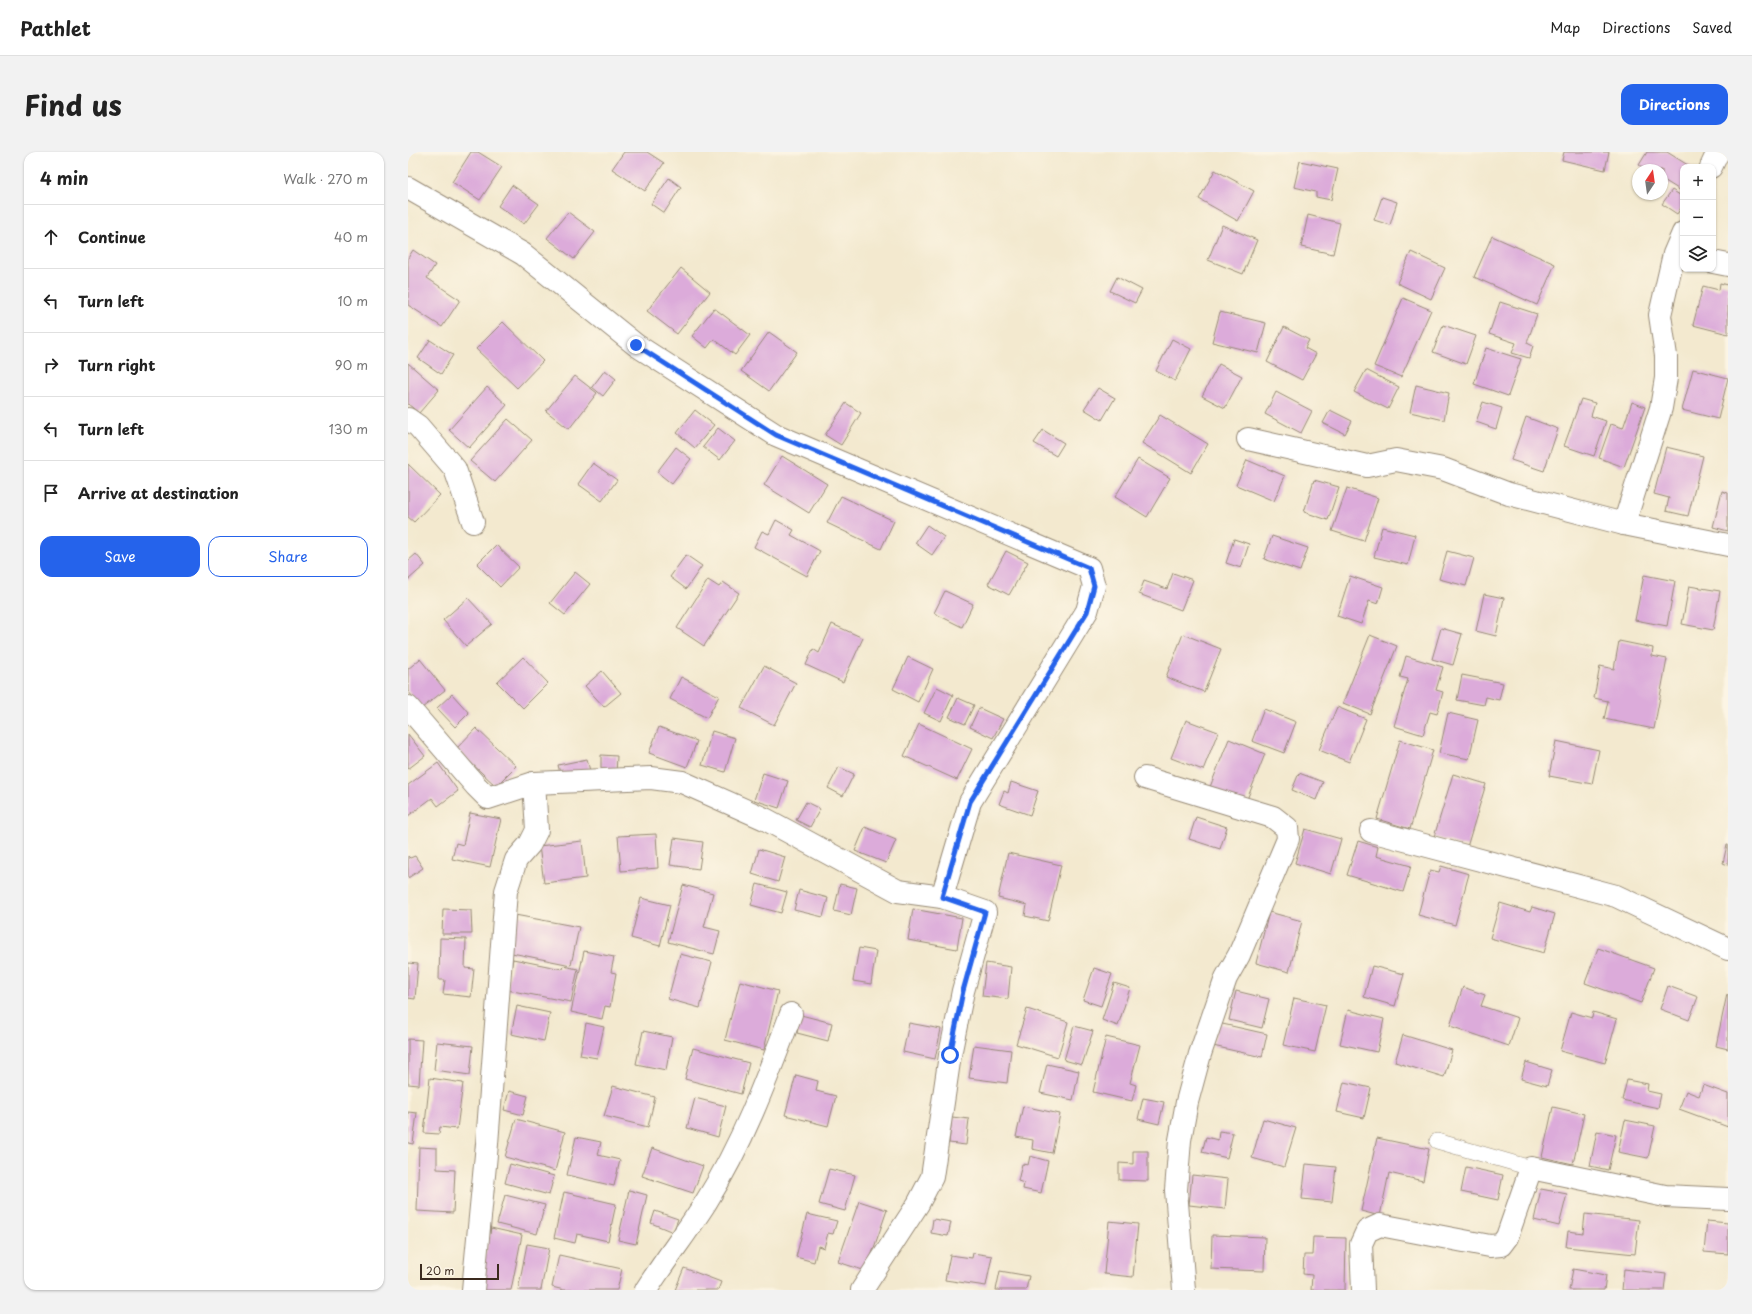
<!DOCTYPE html>
<html lang="en">
<head>
<meta charset="utf-8">
<style>
	body { margin:0; font-family:"Playpen Sans",sans-serif; background:#f2f2f2; color:#222 }
	.controls { position:absolute; right:12px; top:12px; display:grid; overflow:hidden; border-radius:8px; box-shadow:0 1px 3px #0004 }
	.controls button { width:36px; height:36px; display:grid; place-items:center; padding:0; border:0; border-bottom:1px solid #e0e0e0; background:#fff; color:#222; font:20px sans-serif }
	.compass { position:absolute; left:1224px; top:12px; width:36px; height:36px; border-radius:50%; background:#fff; box-shadow:0 1px 3px #0004; rotate:13deg }
	.scale { position:absolute; left:12px; bottom:10px; width:79px; box-sizing:border-box; padding-left:4px; border:2px solid #3b2a1e; border-top:0; font-size:11px; line-height:14px; white-space:nowrap; color:#3b2a1e; -webkit-text-stroke:3px #fcf5e5; paint-order:stroke }
	.stop { position:absolute; width:12px; height:12px; margin:-9px; border:3px solid #2563eb; border-radius:50%; background:#fff }
	.stop.end { background:#2563eb; border-color:#fff; box-shadow:0 1px 4px #0008 }
	.list { margin:0; padding:0; list-style:none }
	h2 { display:flex; justify-content:space-between; align-items:center; height:52px; margin:0; padding:0 16px; font-size:17px }
	h2 small { font-size:13px; font-weight:400; color:#767676 }
	.list li { display:grid; grid-template-columns:26px 1fr auto; gap:12px; align-items:center; box-sizing:border-box; height:64px; padding:0 16px; border-top:1px solid #e0e0e0 }
	.list b { display:block; font-size:15px; white-space:nowrap }
	.list em { font-size:13px; font-style:normal; color:#767676 }
	.actions { display:flex; gap:8px; padding:12px 16px }
	.actions a { flex:1; padding:9px 0; border:1px solid #2563eb; border-radius:12px; text-align:center; font-size:14px; color:#2563eb }
	.actions .main { background:#2563eb; color:#fff }
	.icon { flex:none; width:22px; height:22px; fill:none; stroke:currentColor; stroke-width:2; stroke-linecap:round; stroke-linejoin:round }
	.map { position:relative; flex:none; width:1320px; height:1138px; overflow:hidden; border-radius:12px }
	header { display:flex; align-items:center; gap:24px; box-sizing:border-box; height:56px; padding:0 20px; background:#fff; border-bottom:1px solid #e0e0e0 }
	header strong { font-size:19px }
	nav { display:flex; gap:22px; margin-inline-start:auto; font-size:14px }
	.intro { display:flex; align-items:center; justify-content:space-between; box-sizing:border-box; height:96px; padding:0 24px }
	h1 { margin:0; font-size:28px }
	.button { padding:10px 18px; border-radius:12px; background:#2563eb; color:#fff; font-size:14px; font-weight:700 }
	main { display:flex; gap:24px; padding:0 24px }
	aside { flex:1; background:#fff; border-radius:12px; box-shadow:0 1px 3px #0004 }
	.map>svg:first-child { display:block }
	.building { fill:#dcabda }
	.lines { fill:none; stroke-linecap:round; stroke-linejoin:round }
	.service-casing { stroke:#978a76; stroke-width:16 }
	.minor-casing { stroke:#978a76; stroke-width:24 }
	.service { stroke:#fff; stroke-width:15 }
	.minor { stroke:#fff; stroke-width:22 }
	.route { stroke:#2563eb; stroke-width:5 }
</style>
</head>
<body>
<header>
<strong>Pathlet</strong>
<nav><a>Map</a><a>Directions</a><a>Saved</a></nav>
</header>
<div class="intro"><h1>Find us</h1><a class="button">Directions</a></div>
<main>
<aside>
<h2>4 min<small>Walk · 270 m</small></h2>
<ul class="list">
<li><svg class="icon" aria-label="ahead" viewBox="0 0 24 24"><path d="M12 20V5M6 11l6-6 6 6"/></svg><div><b>Continue</b></div><em>40 m</em></li>
<li><svg class="icon" aria-label="left" viewBox="0 0 24 24"><path d="M17 20v-9H6M10 6l-5 5 5 5"/></svg><div><b>Turn left</b></div><em>10 m</em></li>
<li><svg class="icon" aria-label="right" viewBox="0 0 24 24"><path d="M7 20v-9h11M14 6l5 5-5 5"/></svg><div><b>Turn right</b></div><em>90 m</em></li>
<li><svg class="icon" aria-label="left" viewBox="0 0 24 24"><path d="M17 20v-9H6M10 6l-5 5 5 5"/></svg><div><b>Turn left</b></div><em>130 m</em></li>
<li><svg class="icon" aria-label="arrive" viewBox="0 0 24 24"><path d="M6 21V4h12l-3 4 3 4H6"/></svg><div><b>Arrive at destination</b></div></li>
</ul>
<div class="actions"><a class="main">Save</a><a>Share</a></div>
</aside>
<div class="map">
<svg width="1320" height="1138" viewBox="0 0 1320 1138">
	<rect width="100%" height="100%" fill="#fcf5e5"/>
	<filter id="ink" filterUnits="userSpaceOnUse"><feTurbulence type="fractalNoise" baseFrequency=".025" numOctaves="2"/><feDisplacementMap in="SourceGraphic" scale="8" xChannelSelector="R" yChannelSelector="G"/><feConvolveMatrix kernelMatrix="1 2 1 2 8 2 1 2 1" color-interpolation-filters="sRGB"/></filter>
	<filter id="wash" filterUnits="userSpaceOnUse"><feTurbulence type="fractalNoise" baseFrequency=".012" numOctaves="4" result="noise"/><feDisplacementMap in="SourceGraphic" scale="16" xChannelSelector="R" yChannelSelector="G"/><feGaussianBlur stdDeviation="0.9" result="paint"/><feColorMatrix in="noise" values="0 0 0 0 0 0 0 0 0 0 0 0 0 0 0 0 0 1.4 0 .05"/><feComposite in="paint" operator="in"/></filter>
	<g filter="url(#wash)">
		<rect width="100%" height="100%" fill="#f3e9cf"/>
		<g id="blocks">
			<!-- building -->
			<g class="building">
				<path d="M63 0H70L94 15 72 48 44 30Z"/>
				<path d="M216 0H239L256 11 237 39 204 17Z"/>
				<path d="M1156 0H1201L1197 18 1154 8Z"/>
				<path d="M1239 0H1259L1283 15H1275V40L1254 27V18H1239L1231 13Z"/>
				<path d="M892 9 930 17 923 48 908 45V40L886 35Z"/>
				<path d="M807 18 846 39 830 69 791 47Z"/>
				<path d="M261 26 273 35 256 61 243 52Z"/>
				<path d="M104 33 131 52 116 72 90 54Z"/>
				<path d="M1264 38 1275 45V53L1269 62 1254 52Z"/>
				<path d="M974 45 989 50 982 73 966 68Z"/>
				<path d="M160 60 187 80 166 107 139 86Z"/>
				<path d="M900 63 932 71 925 102 893 95Z"/>
				<path d="M814 73 849 88 835 122 800 108Z"/>
				<path d="M1084 84 1147 112 1129 153 1066 125Z"/>
				<path d="M5 98 27 113 19 126 52 148 34 175 0 153V106Z"/>
				<path d="M1003 100 1037 116 1023 147 989 131Z"/>
				<path d="M273 116 302 140 269 182 239 159Z"/>
				<path d="M709 125 734 138 727 151 702 139Z"/>
				<path d="M1312 131 1320 133V182L1285 173 1295 134 1311 138Z"/>
				<path d="M995 146 1023 158 993 225 966 214Z"/>
				<path d="M1092 150 1129 162 1119 191 1125 194 1121 206 1104 201 1108 191 1081 182Z"/>
				<path d="M306 156 342 183 327 203 306 187 299 196 284 184Z"/>
				<path d="M812 160 858 171 850 201 804 190Z"/>
				<path d="M95 170 135 209 109 236 68 197Z"/>
				<path d="M1035 173 1068 184 1058 212 1025 200Z"/>
				<path d="M876 175 901 188 897 196 908 202 894 228 859 210Z"/>
				<path d="M361 180 389 200 361 239 333 219Z"/>
				<path d="M764 187 783 197 767 229 748 219Z"/>
				<path d="M22 188 45 203 33 222 10 206Z"/>
				<path d="M1078 196 1113 207 1100 244 1066 232Z"/>
				<path d="M0 211 31 238 11 261 0 252Z"/>
				<path d="M811 212 834 224 817 256 794 244Z"/>
				<path d="M1285 217 1320 226 1310 267 1274 258Z"/>
				<path d="M197 218 208 227 195 244 184 235Z"/>
				<path d="M958 218 991 235 980 257 946 240Z"/>
				<path d="M167 224 189 241 161 277 138 259Z"/>
				<path d="M1008 233 1041 241 1036 268 1002 260Z"/>
				<path d="M79 235 99 253 61 296 41 278Z"/>
				<path d="M690 236 707 246 694 268 676 257Z"/>
				<path d="M868 240 904 259 893 281 857 262Z"/>
				<path d="M1173 247 1187 251 1183 264 1198 269 1186 304 1156 294Z"/>
				<path d="M1075 250 1094 256 1088 277 1068 270Z"/>
				<path d="M1224 250 1237 255 1216 315 1191 306 1203 272 1215 276Z"/>
				<path d="M438 251 453 261 433 293 417 283Z"/>
				<path d="M287 258 306 273 287 296 269 281Z"/>
				<path d="M922 258 944 269 937 282 915 271Z"/>
				<path d="M752 263 800 292 783 321 734 291Z"/>
				<path d="M1118 265 1150 277 1136 319 1103 308Z"/>
				<path d="M100 267 124 288 87 330 62 309Z"/>
				<path d="M310 276 327 289 312 308 295 295Z"/>
				<path d="M635 278 656 291 648 304 626 291Z"/>
				<path d="M268 295 283 307 264 332 249 320Z"/>
				<path d="M1258 295 1295 304 1280 364 1258 359 1261 346 1246 342Z"/>
				<path d="M374 304 419 332 401 361 356 333Z"/>
				<path d="M730 307 762 326 739 365 707 345Z"/>
				<path d="M839 308 877 324 866 349 828 333Z"/>
				<path d="M185 311 209 328 194 349 170 332Z"/>
				<path d="M0 312 32 343 6 370 0 365Z"/>
				<path d="M906 328 931 335 920 368 896 360Z"/>
				<path d="M939 336 970 346 956 389 924 379Z"/>
				<path d="M1314 339 1320 341V379L1305 375Z"/>
				<path d="M433 344 486 369 473 397 419 371Z"/>
				<path d="M368 368 386 378 383 383 412 399 399 424 346 395 354 379 361 382Z"/>
				<path d="M519 373 536 385 524 403 507 391Z"/>
				<path d="M974 375 1007 383 1000 413 966 405Z"/>
				<path d="M864 384 900 396 892 419 856 407Z"/>
				<path d="M826 387 841 392 833 416 818 411Z"/>
				<path d="M88 393 111 415 92 435 69 412Z"/>
				<path d="M598 399 620 410 601 443 580 432Z"/>
				<path d="M1039 399 1066 406 1058 434 1031 427Z"/>
				<path d="M8 402 17 413 0 428V409Z"/>
				<path d="M278 403 294 414 278 437 262 425Z"/>
				<path d="M167 420 182 432 157 463 142 451Z"/>
				<path d="M765 421 785 428 773 458 731 442 736 429 759 437Z"/>
				<path d="M1236 423 1267 429 1259 474 1227 468Z"/>
				<path d="M942 424 975 435 970 452 961 449 953 472 929 464Z"/>
				<path d="M300 428 311 435 315 430 331 441 296 494 269 476Z"/>
				<path d="M1281 434 1312 439 1305 478 1274 472Z"/>
				<path d="M537 439 565 452 554 475 526 461Z"/>
				<path d="M1076 442 1096 446 1088 484 1068 479Z"/>
				<path d="M60 446 84 472 58 494 35 468Z"/>
				<path d="M424 472 455 486 435 530 398 513 405 497 411 501Z"/>
				<path d="M1033 476 1054 482 1045 513 1024 507Z"/>
				<path d="M775 482 813 497 796 540 758 525Z"/>
				<path d="M962 483 989 494 962 562 935 551Z"/>
				<path d="M1211 489 1245 496 1244 504 1259 507 1246 577 1196 567 1200 549 1186 546 1192 514 1206 517Z"/>
				<path d="M998 504 1035 515 1028 538 1035 540 1029 562 1022 560 1015 583 986 574 1000 527 992 525Z"/>
				<path d="M115 505 140 531 115 556 89 530Z"/>
				<path d="M500 505 525 517 510 550 485 537Z"/>
				<path d="M12 507 37 538 14 556 0 539V517Z"/>
				<path d="M356 514 388 531 366 573 333 556Z"/>
				<path d="M194 519 213 541 196 555 177 534Z"/>
				<path d="M1054 523 1095 531 1091 548 1078 545 1076 553 1049 548Z"/>
				<path d="M273 525 311 544 299 566 262 547Z"/>
				<path d="M529 535 545 543 533 569 516 561Z"/>
				<path d="M44 542 61 561 47 575 29 556Z"/>
				<path d="M550 546 566 553 557 572 541 565Z"/>
				<path d="M929 555 958 567 941 610 911 598Z"/>
				<path d="M571 556 595 567 585 586 562 575Z"/>
				<path d="M856 557 888 570 876 601 844 589Z"/>
				<path d="M1040 561 1070 568 1061 607 1031 601Z"/>
				<path d="M778 568 810 580 795 618 763 606Z"/>
				<path d="M511 572 564 597 549 628 496 604Z"/>
				<path d="M251 575 289 589 279 615 241 601Z"/>
				<path d="M68 576 108 614 88 634 48 597Z"/>
				<path d="M304 579 327 586 317 620 294 613Z"/>
				<path d="M0 582 17 604 0 617Z"/>
				<path d="M821 587 857 602 836 655 800 640Z"/>
				<path d="M992 588 1025 598 1002 677 969 667Z"/>
				<path d="M1148 589 1191 598 1184 632 1141 624Z"/>
				<path d="M193 603 209 604 208 622H193Z"/>
				<path d="M179 607 183 623 154 629 150 613Z"/>
				<path d="M30 611 50 639 30 654 24 646 0 664V633Z"/>
				<path d="M431 615 446 622 435 644 420 636Z"/>
				<path d="M355 621 380 629 371 656 346 648Z"/>
				<path d="M891 621 915 630 908 648 884 638Z"/>
				<path d="M1045 622 1078 632 1059 695 1026 685Z"/>
				<path d="M603 630 630 639 622 663 591 652 596 639 600 641Z"/>
				<path d="M398 650 412 657 402 675 388 668Z"/>
				<path d="M62 661 93 667 82 715 44 707 48 691 55 693Z"/>
				<path d="M788 665 819 675 812 697 781 687Z"/>
				<path d="M457 675 488 688 478 711 447 699Z"/>
				<path d="M897 677 933 687 923 722 887 711Z"/>
				<path d="M248 682 250 716 213 719 210 684Z"/>
				<path d="M266 686 295 690 291 717 262 713Z"/>
				<path d="M174 689 178 726 136 731 131 694Z"/>
				<path d="M950 689 970 695 968 704 1003 714 995 740 939 723Z"/>
				<path d="M1319 693H1320V713L1315 711Z"/>
				<path d="M351 697 377 705 370 730 344 722Z"/>
				<path d="M600 701 653 713 640 769 617 764 619 753 590 746Z"/>
				<path d="M0 704 2 706 7 704 15 716 0 726Z"/>
				<path d="M1033 714 1061 722 1047 773 1010 763 1022 718 1031 720Z"/>
				<path d="M349 732 379 740 373 761 343 753Z"/>
				<path d="M432 732 449 736 443 763 426 759Z"/>
				<path d="M275 733 305 741 296 775 312 779 306 802 260 790Z"/>
				<path d="M391 738 420 746 415 765 386 758Z"/>
				<path d="M233 746 262 753 252 794 223 786Z"/>
				<path d="M1092 751 1122 760 1124 755 1147 762 1136 801 1082 786Z"/>
				<path d="M35 757 63 758 64 782H34Z"/>
				<path d="M505 757 554 766 549 797 500 788Z"/>
				<path d="M861 760 894 769 881 820 848 811Z"/>
				<path d="M107 763 171 775 163 813 99 800Z"/>
				<path d="M32 786 58 787 57 816 66 817 63 845 35 842 37 828H31Z"/>
				<path d="M451 796 468 799 463 832 445 829Z"/>
				<path d="M1190 796 1246 816 1233 851 1177 831Z"/>
				<path d="M176 799 206 805 203 820 208 821 202 855 197 854 194 867 163 860Z"/>
				<path d="M272 802 304 810 292 856 260 847Z"/>
				<path d="M105 807 154 817 155 814 170 817 163 850 99 838Z"/>
				<path d="M0 811 10 812 7 847 0 846Z"/>
				<path d="M578 811 603 815 600 847 574 844Z"/>
				<path d="M964 814 996 822 987 854 956 845Z"/>
				<path d="M686 816 704 822 693 854 675 848Z"/>
				<path d="M332 829 370 839 356 898 317 888Z"/>
				<path d="M706 831 722 836 710 874 694 868Z"/>
				<path d="M1260 834 1290 845 1281 868 1252 857Z"/>
				<path d="M1055 835 1077 843 1073 854 1110 866 1101 894 1042 874Z"/>
				<path d="M828 839 861 847 854 876 821 868Z"/>
				<path d="M1319 842 1320 843V897L1308 894Z"/>
				<path d="M886 846 918 853 907 900 875 893Z"/>
				<path d="M109 854 142 861 136 889 103 882Z"/>
				<path d="M619 857 660 870 650 905 608 892Z"/>
				<path d="M940 858 976 867 969 900 932 892Z"/>
				<path d="M1163 860 1184 866 1185 860 1209 867 1197 911 1152 899Z"/>
				<path d="M393 863 424 871 420 889 389 881Z"/>
				<path d="M178 871 196 875 189 906 172 903Z"/>
				<path d="M501 871 533 877 527 907 495 900Z"/>
				<path d="M810 871 859 882 854 905 805 894Z"/>
				<path d="M666 874 685 879 674 913 656 908Z"/>
				<path d="M235 879 264 885 258 918 228 912Z"/>
				<path d="M995 883 1044 898 1036 925 987 910Z"/>
				<path d="M698 885 732 893 722 931 728 933 724 949 685 940Z"/>
				<path d="M0 887 14 888 11 933 0 932Z"/>
				<path d="M29 890 65 894 62 923 26 918Z"/>
				<path d="M566 893 603 898 599 931 561 926Z"/>
				<path d="M285 896 341 911 333 942 277 927Z"/>
				<path d="M1118 910 1144 918 1139 934 1113 927Z"/>
				<path d="M639 912 671 919 665 948 632 941Z"/>
				<path d="M388 923 410 929 408 939 428 944 420 974 377 963Z"/>
				<path d="M22 926 55 931 49 977 32 975 31 982 16 981Z"/>
				<path d="M1219 928 1240 932 1239 939 1253 942 1250 956 1214 948Z"/>
				<path d="M936 930 963 936 956 966 929 960Z"/>
				<path d="M1295 933 1320 942V975L1271 957 1278 939 1291 944Z"/>
				<path d="M205 934 247 945 240 975 196 964Z"/>
				<path d="M101 939 120 944 115 963 96 958Z"/>
				<path d="M287 946 318 954 310 985 279 976Z"/>
				<path d="M735 946 756 950 751 972 730 967Z"/>
				<path d="M615 954 652 962 644 1001 624 997 625 988 608 985Z"/>
				<path d="M1145 955 1176 962 1165 1012 1134 1005Z"/>
				<path d="M0 960 9 961 5 992 0 991Z"/>
				<path d="M544 965 561 967 558 993 541 991Z"/>
				<path d="M108 967 157 980 147 1019 97 1005Z"/>
				<path d="M855 967 888 976 876 1015 844 1006Z"/>
				<path d="M1217 968 1247 974 1240 1006 1210 1000Z"/>
				<path d="M811 979 825 981 819 1006 794 1000 798 985 810 988Z"/>
				<path d="M1189 979 1208 983 1200 1018 1182 1014Z"/>
				<path d="M168 985 193 990 190 1003 212 1008 206 1034 159 1023Z"/>
				<path d="M969 986 1021 997 1015 1029 981 1021 972 1064 953 1059Z"/>
				<path d="M11 995 29 996V1017L47 1018 45 1061 9 1059Z"/>
				<path d="M244 996 295 1014 285 1041 234 1024Z"/>
				<path d="M725 999H740V1029L711 1028V1011L725 1012Z"/>
				<path d="M622 1004 640 1009 633 1041 615 1037 616 1031 610 1029 614 1012 620 1013Z"/>
				<path d="M102 1012 146 1024 141 1043 97 1031Z"/>
				<path d="M898 1012 928 1015 924 1050 894 1047Z"/>
				<path d="M1058 1015 1095 1023 1090 1048 1053 1040Z"/>
				<path d="M421 1017 447 1023 437 1059 411 1052Z"/>
				<path d="M784 1023 820 1027 817 1057 781 1053Z"/>
				<path d="M1133 1037 1159 1042 1151 1074 1126 1068Z"/>
				<path d="M221 1038 239 1043 228 1092 210 1088Z"/>
				<path d="M156 1040 208 1052 200 1089 169 1082 167 1091 146 1086Z"/>
				<path d="M97 1043 137 1053 129 1082 89 1072Z"/>
				<path d="M451 1049 479 1058 458 1119 430 1110Z"/>
				<path d="M247 1059 270 1067 265 1080 243 1071Z"/>
				<path d="M399 1062 429 1069 425 1082 420 1081 416 1096 410 1094 406 1110 388 1105Z"/>
				<path d="M1177 1062 1231 1068 1227 1102 1158 1095 1160 1079 1175 1081Z"/>
				<path d="M525 1067 543 1070 540 1084 523 1081Z"/>
				<path d="M701 1069 730 1072 725 1125 696 1122Z"/>
				<path d="M1299 1069 1320 1071V1102L1296 1100Z"/>
				<path d="M83 1076 114 1083 103 1138H70Z"/>
				<path d="M804 1083 857 1085 856 1119 803 1117Z"/>
				<path d="M905 1085 938 1086 937 1138H903L904 1123 895 1122 896 1103H904Z"/>
				<path d="M119 1092 141 1096 133 1138H110Z"/>
				<path d="M565 1101 584 1104 578 1134 537 1128 542 1103 564 1106Z"/>
				<path d="M151 1103 214 1117 209 1138H156L144 1135Z"/>
				<path d="M276 1116 313 1130 310 1138H267Z"/>
				<path d="M1165 1117 1198 1123 1196 1138H1161Z"/>
				<path d="M1216 1117 1258 1122 1256 1138H1214Z"/>
				<path d="M592 1119 621 1124 618 1138H588Z"/>
			</g>
		</g>
	</g>
	<g filter="url(#ink)">
		<use href="#blocks" fill-opacity="0" stroke="#978a76" stroke-width="1"/>
		<g class="lines">
			<!-- service casing -->
			<g class="service-casing">
				<path id="service" d="M1029 989 1123 1016"/>
			</g>
			<!-- minor casing -->
			<g class="minor-casing">
				<g id="minor">
					<path d="M1303 15 1310 0"/>
					<path d="M0 36 115 102 228 193 368 283 681 416 686 434 679 459 562 650 534 745"/>
					<path d="M1305 110 1320 113"/>
					<path d="M0 267 10 274 47 317 65 370"/>
					<path d="M840 287 959 314 988 308 1035 317 1101 342 1216 372 1320 393"/>
					<path d="M1216 372 1253 256 1258 226V204L1252 163 1266 102 1275 81"/>
					<path d="M0 555 68 634 80 646 126 631 243 626 274 630 357 667 490 739 534 745 577 760 555 839 542 903 524 1025 510 1052 454 1138"/>
					<path d="M737 626 865 665 879 676 880 687 831 803 818 826 792 902 779 950 772 988 768 1038 776 1138"/>
					<path d="M963 679 1208 744 1320 797"/>
					<path d="M65 1138 79 992 98 739 108 708 122 692 129 678 126 631"/>
					<path d="M238 1138C257 1108 279 1080 298 1050 335 991 359 926 383 862"/>
					<path d="M955 1138 953 1092 959 1079 972 1073 1082 1094 1093 1093 1099 1085 1123 1016 1257 1044 1320 1047"/>
				</g>
			</g>
			<!-- service -->
			<use href="#service" class="service"/>
			<!-- minor -->
			<use href="#minor" class="minor"/>
		</g>
	</g>
	<g class="lines" filter="url(#ink)">
		<!-- route -->
		<path class="route" d="M228 193 368 283 681 416 686 434 679 460 562 650 534 745 577 760 555 839 542 903"/>
	</g>
</svg>
<div class="controls">
<button>+</button>
<button>−</button>
<button><svg class="icon" aria-label="layers" viewBox="0 0 24 24"><path d="M12 4l9 5-9 5-9-5zM3 14l9 5 9-5"/></svg></button>
</div>
<svg class="compass" viewBox="-18 -18 36 36"><path d="M0-13l5 13h-10z" fill="#e53935"/><path d="M0 13l5-13h-10z" fill="#767676"/></svg>
<div class="scale">20 m</div>
<div class="stop" style="left:542px;top:903px"></div>
<div class="stop end" style="left:228px;top:193px"></div>
</div>
</main>
</body>
</html>
